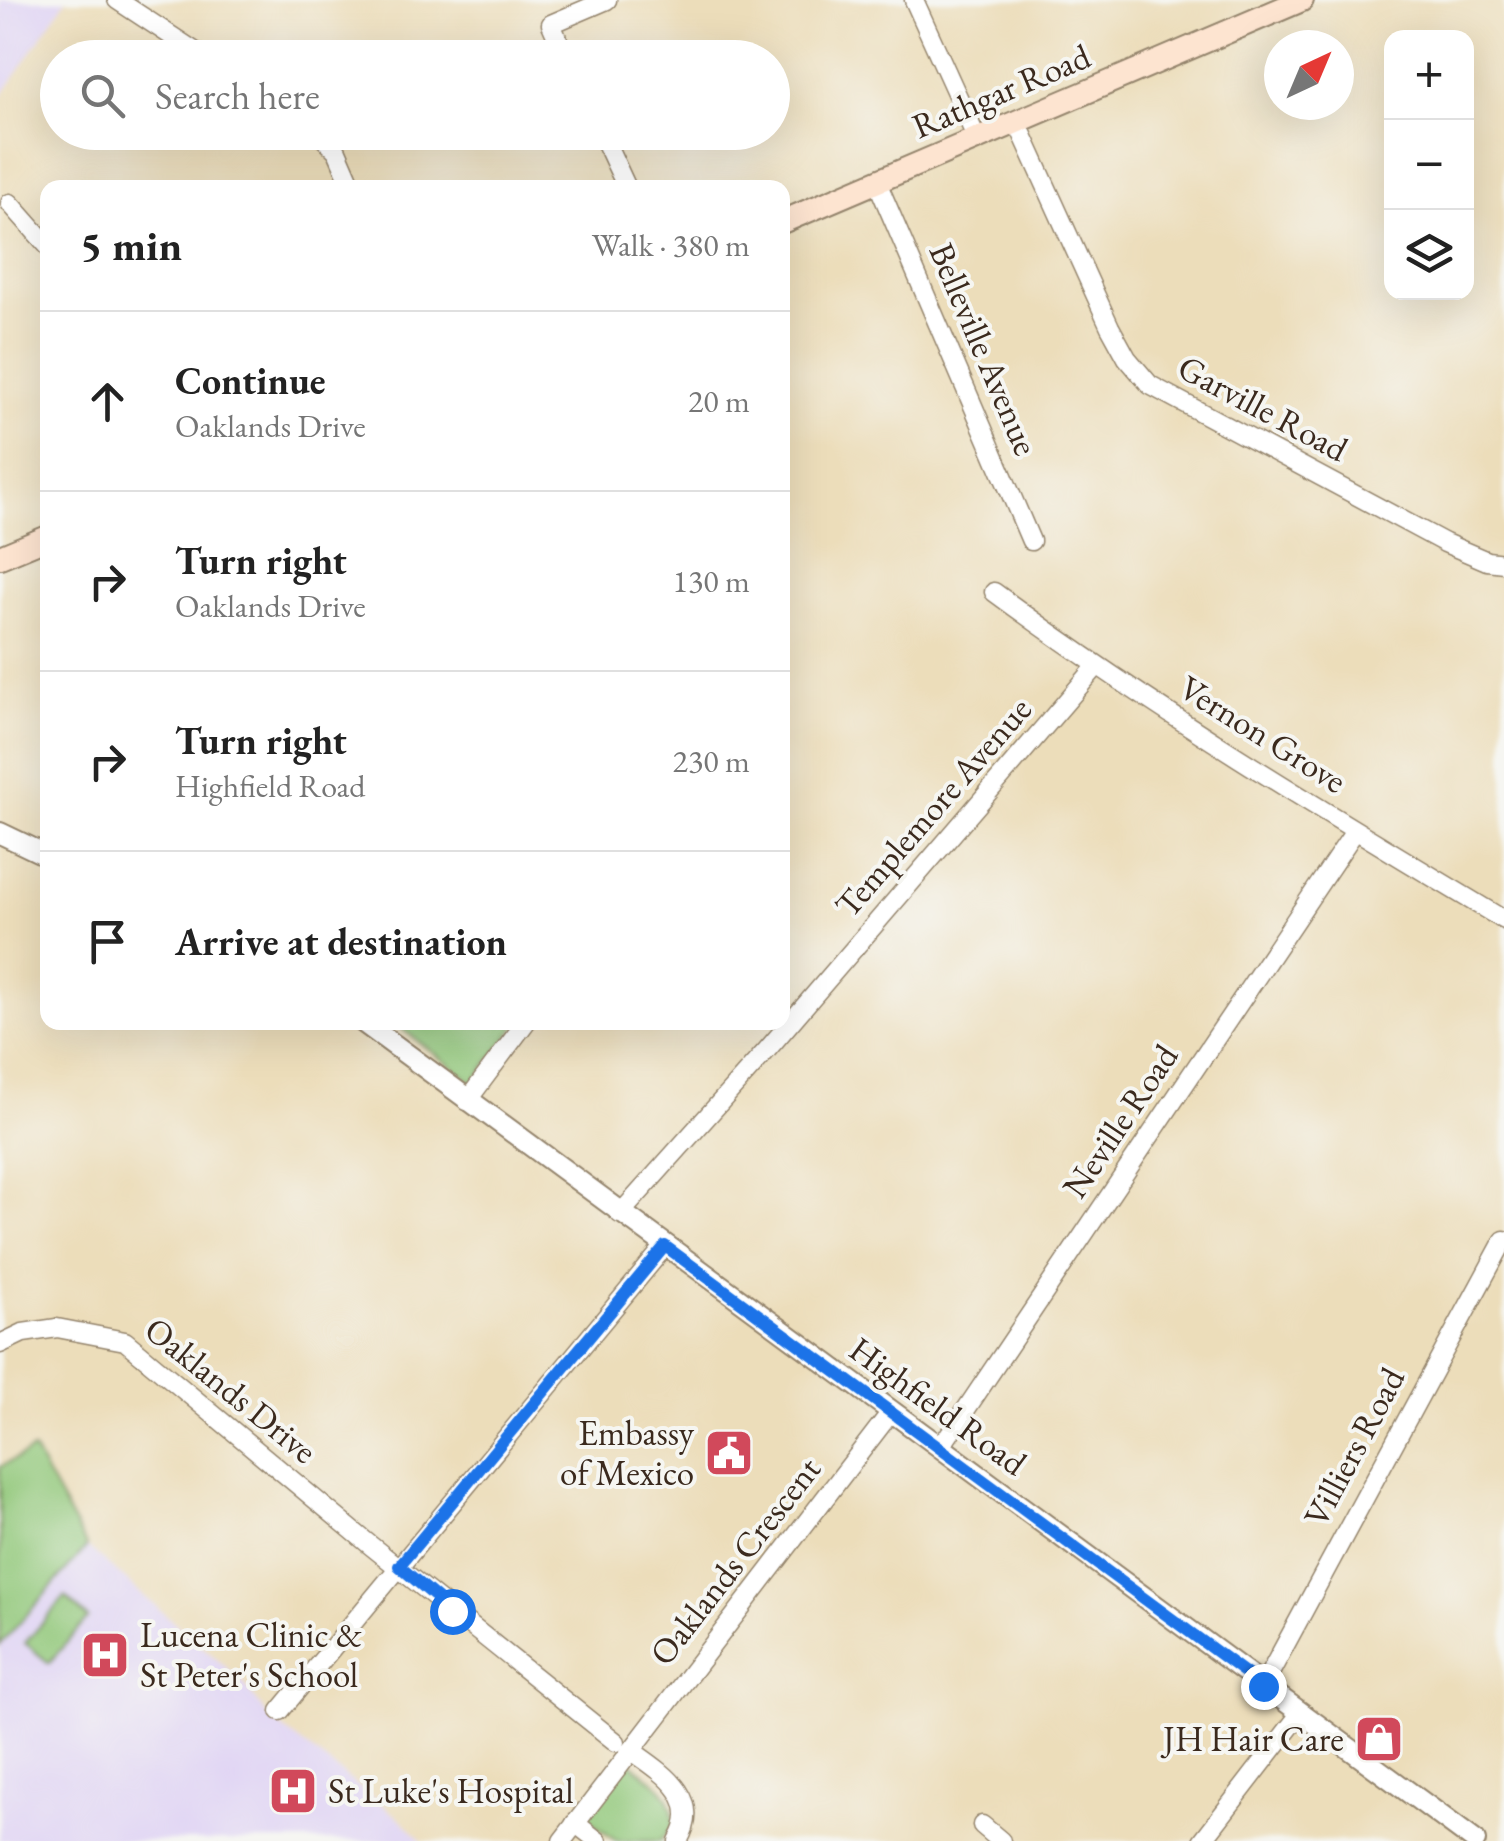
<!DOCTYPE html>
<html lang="en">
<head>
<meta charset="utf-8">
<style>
	body { margin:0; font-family:"EB Garamond",serif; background:#f6f6f6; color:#222 }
	.controls { position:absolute; right:30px; top:30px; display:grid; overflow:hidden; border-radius:20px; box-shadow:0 10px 40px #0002 }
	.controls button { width:90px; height:90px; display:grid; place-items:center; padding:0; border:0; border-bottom:2px solid #e0e0e0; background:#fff; color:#222; font:50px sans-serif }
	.compass { position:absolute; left:1264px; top:30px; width:90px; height:90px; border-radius:50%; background:#fff; box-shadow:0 10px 40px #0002; rotate:44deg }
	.stop { position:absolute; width:30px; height:30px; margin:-22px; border:8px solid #1a73e8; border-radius:50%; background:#fff }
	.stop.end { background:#1a73e8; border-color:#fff; box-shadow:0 2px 10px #0008 }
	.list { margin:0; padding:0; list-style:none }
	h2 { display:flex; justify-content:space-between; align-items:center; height:130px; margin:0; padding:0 40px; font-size:42px }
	h2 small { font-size:32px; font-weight:400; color:#767676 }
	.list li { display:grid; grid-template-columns:65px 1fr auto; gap:30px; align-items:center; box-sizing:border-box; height:180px; padding:0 40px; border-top:2px solid #e0e0e0 }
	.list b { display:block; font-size:38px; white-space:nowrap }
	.list p { margin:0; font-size:32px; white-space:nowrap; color:#767676 }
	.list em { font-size:32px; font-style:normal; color:#767676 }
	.icon { flex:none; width:55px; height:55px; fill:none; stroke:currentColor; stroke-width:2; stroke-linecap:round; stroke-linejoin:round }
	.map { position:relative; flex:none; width:1504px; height:1841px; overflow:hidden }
	.search { position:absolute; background:#fff; box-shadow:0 10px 40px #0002; left:40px; top:40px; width:750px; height:110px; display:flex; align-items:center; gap:25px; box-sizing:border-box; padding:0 35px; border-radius:55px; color:#767676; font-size:38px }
	.panel { position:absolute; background:#fff; box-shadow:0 10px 40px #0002; left:40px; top:180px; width:750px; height:850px; border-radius:20px }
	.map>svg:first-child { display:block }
	.built { fill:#e0d4f4 }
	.green { fill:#92c87a; stroke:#66794c; stroke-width:2.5 }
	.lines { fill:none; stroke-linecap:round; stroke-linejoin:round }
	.minor-casing { stroke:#94846c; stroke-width:21 }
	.tertiary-casing { stroke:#94846c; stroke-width:24 }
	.secondary-casing { stroke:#94846c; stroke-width:26 }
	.minor { stroke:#fff; stroke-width:18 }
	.tertiary { stroke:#fff; stroke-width:20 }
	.secondary { stroke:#fde4d0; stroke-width:22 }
	.route { stroke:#1a73e8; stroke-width:12 }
	.labels { text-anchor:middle; stroke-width:8; stroke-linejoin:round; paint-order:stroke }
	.street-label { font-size:35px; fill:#3b2a1e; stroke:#f6f6f2 }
	.poi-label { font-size:35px; fill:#3b2a1e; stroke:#f6f6f2; text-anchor:end }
</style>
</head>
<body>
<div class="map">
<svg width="1504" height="1841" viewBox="0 0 1504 1841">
	<rect width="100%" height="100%" fill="#f6f6f2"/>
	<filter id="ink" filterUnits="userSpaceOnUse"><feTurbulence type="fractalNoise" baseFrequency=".01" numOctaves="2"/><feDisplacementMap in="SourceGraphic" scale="20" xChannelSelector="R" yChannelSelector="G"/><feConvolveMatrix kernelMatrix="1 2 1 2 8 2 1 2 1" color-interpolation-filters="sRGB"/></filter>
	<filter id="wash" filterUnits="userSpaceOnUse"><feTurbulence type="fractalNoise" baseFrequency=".0048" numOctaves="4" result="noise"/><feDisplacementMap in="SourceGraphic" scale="40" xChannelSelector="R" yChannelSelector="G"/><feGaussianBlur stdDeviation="2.25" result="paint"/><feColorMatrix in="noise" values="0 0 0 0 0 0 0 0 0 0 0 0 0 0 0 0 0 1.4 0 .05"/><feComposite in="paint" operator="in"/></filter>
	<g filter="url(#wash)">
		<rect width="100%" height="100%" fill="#ecddba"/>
		<!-- built -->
		<g class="built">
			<path d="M0 0H66L0 98Z"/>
			<path d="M33 1450 87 1547 241 1680 269 1718 402 1820 422 1841H0V1467Z"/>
		</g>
		<!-- green -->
		<g class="green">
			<path d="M394 1023H519L473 1083Z"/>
			<path d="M33 1450 87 1547 0 1645V1467Z"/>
			<path d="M65 1597 88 1618 49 1663 25 1643Z"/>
			<path d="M628 1761C654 1781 674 1791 674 1826L660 1841H616L586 1818Z"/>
		</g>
	</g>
	<g filter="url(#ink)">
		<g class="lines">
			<!-- minor casing -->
			<g class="minor-casing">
				<g id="minor">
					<path d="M117 0 205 58"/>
					<path d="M914 0 977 139"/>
					<path d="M566 58 551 24 607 0"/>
					<path d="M1017 122 1110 327 1127 358 1150 385 1445 543 1487 561 1504 563"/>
					<path d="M317 132 337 151 353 188"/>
					<path d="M601 132 627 188"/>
					<path d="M877 182 1031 541"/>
					<path d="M10 203 48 246"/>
					<path d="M994 592C1157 712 1331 816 1504 920"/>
					<path d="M467 1101 526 1022"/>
					<path d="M620 1214 766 1051 1096 667"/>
					<path d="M0 1344 23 1333 57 1328 125 1341 370 1545 616 1742"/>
					<path d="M940 1448 1355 831"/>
					<path d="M1263 1686 1504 1240"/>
					<path d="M280 1711 665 1246"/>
					<path d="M632 1751C663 1773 704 1798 678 1841"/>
					<path d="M575 1823 598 1841"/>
					<path d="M982 1825 1001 1841"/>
					<path d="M562 1841 891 1412"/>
					<path d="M1202 1841 1300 1714"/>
				</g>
			</g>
			<!-- tertiary casing -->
			<g class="tertiary-casing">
				<g id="tertiary">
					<path d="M0 833 48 856"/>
					<path d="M363 1022 1475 1841"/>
				</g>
			</g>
			<!-- secondary casing -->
			<g class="secondary-casing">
				<g id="secondary">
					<path d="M782 222 1302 0"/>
					<path d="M0 557 48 537"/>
				</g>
			</g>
			<!-- minor -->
			<use href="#minor" class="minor"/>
			<!-- tertiary -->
			<use href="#tertiary" class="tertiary"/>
			<!-- secondary -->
			<use href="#secondary" class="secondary"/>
		</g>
	</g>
	<g class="lines" filter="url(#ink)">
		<!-- route -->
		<path class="route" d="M452 1611 399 1566 665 1246 1263 1686"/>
	</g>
	<!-- icons -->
	<defs>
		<g id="civic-square" transform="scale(2.5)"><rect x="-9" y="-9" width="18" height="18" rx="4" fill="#d1495b" stroke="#f6f6f2"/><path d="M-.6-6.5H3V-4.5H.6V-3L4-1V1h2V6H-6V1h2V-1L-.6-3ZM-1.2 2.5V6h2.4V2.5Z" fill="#fff"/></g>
		<g id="hospital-square" transform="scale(2.5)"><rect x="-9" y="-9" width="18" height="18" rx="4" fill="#d1495b" stroke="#f6f6f2"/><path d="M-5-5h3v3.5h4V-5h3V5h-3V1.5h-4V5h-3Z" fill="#fff"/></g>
		<g id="shop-square" transform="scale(2.5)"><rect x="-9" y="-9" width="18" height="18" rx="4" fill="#d1495b" stroke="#f6f6f2"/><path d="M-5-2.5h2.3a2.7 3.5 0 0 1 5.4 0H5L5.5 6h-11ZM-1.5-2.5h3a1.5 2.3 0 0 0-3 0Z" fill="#fff"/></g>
	</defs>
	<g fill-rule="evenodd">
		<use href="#civic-square" x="729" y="1453"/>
		<use href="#hospital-square" x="105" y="1655"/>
		<use href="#shop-square" x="1379" y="1739"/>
		<use href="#hospital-square" x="293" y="1791"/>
	</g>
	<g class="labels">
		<!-- street labels -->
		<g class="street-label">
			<text transform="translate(1001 91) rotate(-23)" y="12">Rathgar Road</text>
			<text transform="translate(984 349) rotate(67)" y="12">Belleville Avenue</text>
			<text transform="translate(1263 408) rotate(28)" y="12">Garville Road</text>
			<text transform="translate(1263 734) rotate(32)" y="12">Vernon Grove</text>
			<text transform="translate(933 807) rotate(-49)" y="12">Templemore Avenue</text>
			<text transform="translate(1120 1121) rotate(-56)" y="12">Neville Road</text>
			<text transform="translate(231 1390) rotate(39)" y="12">Oaklands Drive</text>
			<text transform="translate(938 1406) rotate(36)" y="12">Highfield Road</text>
			<text transform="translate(1354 1447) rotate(-62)" y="12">Villiers Road</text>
			<text transform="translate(735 1561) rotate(-52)" y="12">Oaklands Crescent</text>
		</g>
		<!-- poi labels -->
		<g class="poi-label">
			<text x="694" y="1445">Embassy<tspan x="694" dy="40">of Mexico</tspan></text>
			<text x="140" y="1647" text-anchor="start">Lucena Clinic &amp;<tspan x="140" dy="40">St Peter's School</tspan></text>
			<text x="1344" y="1751">JH Hair Care</text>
			<text x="328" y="1803" text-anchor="start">St Luke's Hospital</text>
		</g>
	</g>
</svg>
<div class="controls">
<button>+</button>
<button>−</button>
<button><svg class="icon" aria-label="layers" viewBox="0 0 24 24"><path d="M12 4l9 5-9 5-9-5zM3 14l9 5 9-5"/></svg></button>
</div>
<svg class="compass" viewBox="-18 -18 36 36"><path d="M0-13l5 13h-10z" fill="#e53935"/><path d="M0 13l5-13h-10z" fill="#767676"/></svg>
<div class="stop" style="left:452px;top:1611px"></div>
<div class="stop end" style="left:1263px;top:1686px"></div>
<div class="search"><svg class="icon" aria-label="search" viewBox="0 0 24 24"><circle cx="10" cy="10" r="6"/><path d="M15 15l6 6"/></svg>Search here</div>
<section class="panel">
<h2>5 min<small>Walk · 380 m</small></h2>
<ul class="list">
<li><svg class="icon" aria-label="ahead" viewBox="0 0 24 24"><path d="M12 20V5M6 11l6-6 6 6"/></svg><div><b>Continue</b><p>Oaklands Drive</p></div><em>20 m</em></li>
<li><svg class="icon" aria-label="right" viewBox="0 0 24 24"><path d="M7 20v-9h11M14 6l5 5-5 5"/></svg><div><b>Turn right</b><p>Oaklands Drive</p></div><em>130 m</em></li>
<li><svg class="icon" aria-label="right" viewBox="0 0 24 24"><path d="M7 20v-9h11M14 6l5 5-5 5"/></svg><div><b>Turn right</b><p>Highfield Road</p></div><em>230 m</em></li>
<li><svg class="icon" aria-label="arrive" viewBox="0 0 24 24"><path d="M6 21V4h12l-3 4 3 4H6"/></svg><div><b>Arrive at destination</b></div></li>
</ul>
</section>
</div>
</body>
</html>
